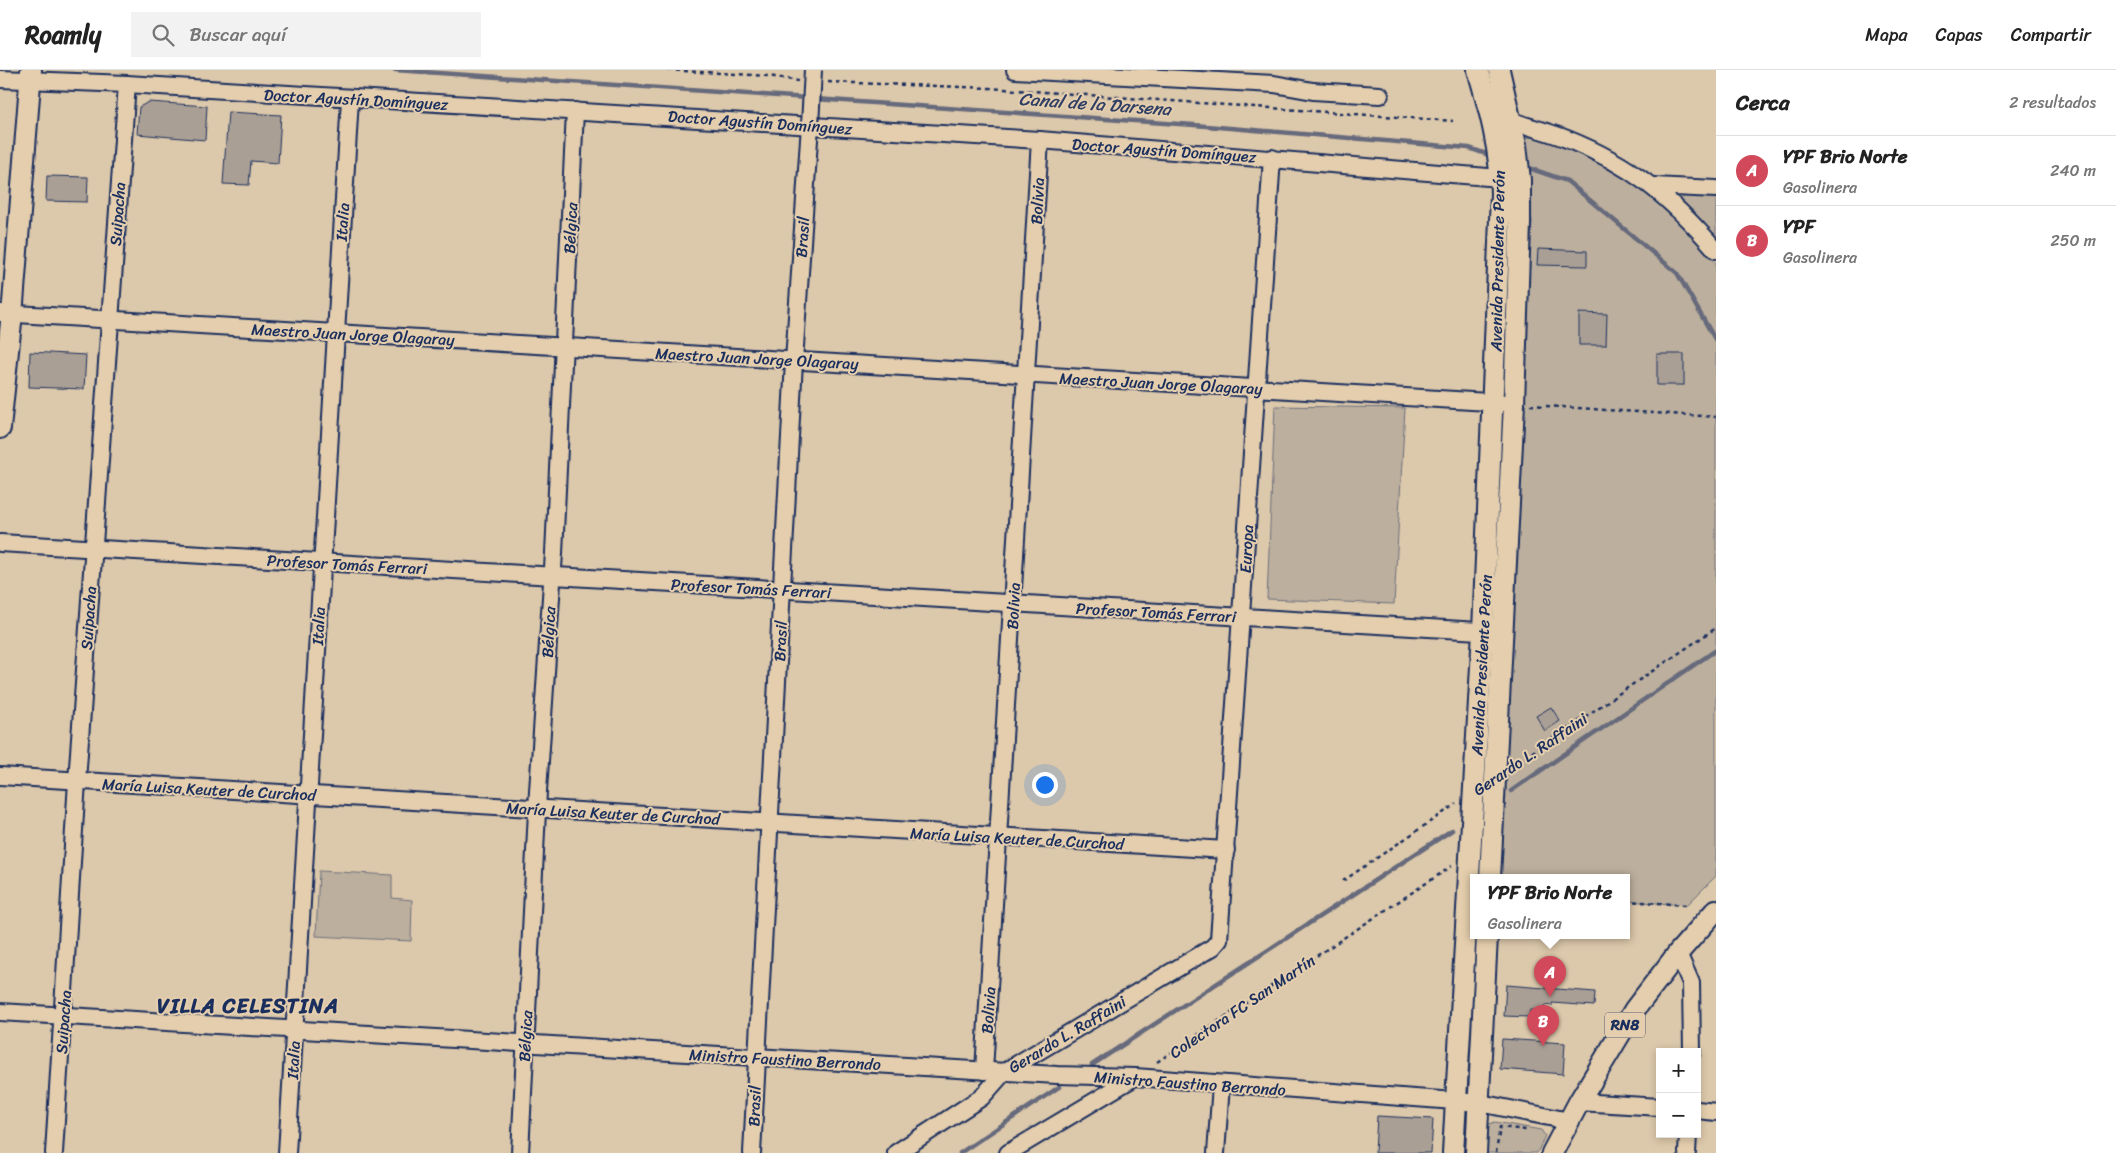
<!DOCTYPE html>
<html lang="es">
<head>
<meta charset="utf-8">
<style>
	body { margin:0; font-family:Sriracha,sans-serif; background:#f2f2f2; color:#222 }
	.controls { position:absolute; right:15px; bottom:15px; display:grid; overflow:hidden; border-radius:0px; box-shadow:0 2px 8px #0003 }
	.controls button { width:45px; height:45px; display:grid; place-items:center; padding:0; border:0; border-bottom:1px solid #e0e0e0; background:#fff; color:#222; font:25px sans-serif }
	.you { position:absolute; left:1044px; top:714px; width:18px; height:18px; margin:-12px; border:4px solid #fff; border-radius:50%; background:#1a73e8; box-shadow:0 0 0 8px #1a73e833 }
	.badge { display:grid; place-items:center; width:32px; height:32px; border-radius:50%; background:#d1495b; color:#fff; font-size:16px; font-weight:700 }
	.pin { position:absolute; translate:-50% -41px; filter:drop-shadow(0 1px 2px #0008) }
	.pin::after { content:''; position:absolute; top:26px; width:18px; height:15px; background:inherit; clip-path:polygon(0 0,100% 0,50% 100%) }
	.popup { position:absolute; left:1470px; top:804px; width:160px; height:65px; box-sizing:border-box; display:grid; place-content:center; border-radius:0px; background:#fff; filter:drop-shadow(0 1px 4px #0005); font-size:16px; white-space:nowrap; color:#767676 }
	.popup b { font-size:19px; color:#222 }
	.popup::after { content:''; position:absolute; left:50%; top:100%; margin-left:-10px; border:10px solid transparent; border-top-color:#fff }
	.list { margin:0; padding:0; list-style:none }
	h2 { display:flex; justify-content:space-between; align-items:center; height:65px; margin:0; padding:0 20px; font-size:21px }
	h2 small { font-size:16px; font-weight:400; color:#767676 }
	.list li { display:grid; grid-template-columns:32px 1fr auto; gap:15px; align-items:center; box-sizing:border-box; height:70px; padding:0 20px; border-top:1px solid #e0e0e0 }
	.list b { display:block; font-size:19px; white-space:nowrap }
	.list p { margin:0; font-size:16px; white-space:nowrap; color:#767676 }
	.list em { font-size:16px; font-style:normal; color:#767676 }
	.icon { flex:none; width:28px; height:28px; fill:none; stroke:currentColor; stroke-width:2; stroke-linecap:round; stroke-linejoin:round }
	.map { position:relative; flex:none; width:1716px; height:1083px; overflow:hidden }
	header { display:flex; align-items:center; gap:30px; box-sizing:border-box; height:70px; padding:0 25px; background:#fff; border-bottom:1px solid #e0e0e0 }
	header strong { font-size:24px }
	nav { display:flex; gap:28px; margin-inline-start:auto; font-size:18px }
	.search { width:350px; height:45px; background:#f2f2f2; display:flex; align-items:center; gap:12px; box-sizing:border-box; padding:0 18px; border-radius:0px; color:#767676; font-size:19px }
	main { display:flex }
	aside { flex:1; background:#fff }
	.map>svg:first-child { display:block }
	.green { fill:#bcaf9d; stroke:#6c6f7e }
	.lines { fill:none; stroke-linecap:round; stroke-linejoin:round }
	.stream { stroke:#666a7b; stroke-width:4.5 }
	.building { fill:#aa9f95; stroke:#1b2f5e }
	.minor-casing { stroke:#1b2f5e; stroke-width:20 }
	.major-casing { stroke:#1b2f5e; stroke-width:24 }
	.path { stroke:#1b2f5e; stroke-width:2.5; stroke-dasharray:4 4; stroke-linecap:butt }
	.minor { stroke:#e4cead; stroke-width:16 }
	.major { stroke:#e4cead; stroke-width:20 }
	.minor-bridge-casing { stroke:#1b2f5e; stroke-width:20; stroke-linecap:butt }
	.minor-bridge { stroke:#e4cead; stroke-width:16 }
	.labels { text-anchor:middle; stroke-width:4; stroke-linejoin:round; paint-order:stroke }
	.shield { fill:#e4cead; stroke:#575f76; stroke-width:1 }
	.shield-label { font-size:15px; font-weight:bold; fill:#1b2f5e }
	.street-label { font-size:16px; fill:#1b2f5e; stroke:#e4cead }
	.water-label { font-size:18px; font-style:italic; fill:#2e3e65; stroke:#e4cead }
	.district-label { font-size:21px; font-weight:bold; letter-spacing:1px; fill:#1b2f5e; stroke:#e4cead }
</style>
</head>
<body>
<header>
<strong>Roamly</strong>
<div class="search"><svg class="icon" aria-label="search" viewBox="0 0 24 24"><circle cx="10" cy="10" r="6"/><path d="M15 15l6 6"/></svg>Buscar aquí</div>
<nav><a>Mapa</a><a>Capas</a><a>Compartir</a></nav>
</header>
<main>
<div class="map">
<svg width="1716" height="1083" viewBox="0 0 1716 1083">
	<rect width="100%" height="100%" fill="#dcc8aa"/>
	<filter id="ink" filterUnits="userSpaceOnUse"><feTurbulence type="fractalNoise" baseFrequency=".02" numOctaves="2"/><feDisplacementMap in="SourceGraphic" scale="10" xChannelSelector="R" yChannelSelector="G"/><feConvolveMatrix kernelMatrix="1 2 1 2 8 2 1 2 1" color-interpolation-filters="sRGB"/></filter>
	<g filter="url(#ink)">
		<!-- green -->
		<g class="green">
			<path d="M1532 67C1559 74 1586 83 1611 96 1653 118 1685 159 1716 193V806L1687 835 1626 831V808H1498L1532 152 1525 68Z"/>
			<path d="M1508 124H1513L1506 320H1501Z"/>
			<path d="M1686 125 1716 128V173L1679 135 1680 130Z"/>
			<path d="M1275 336 1405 338 1394 534 1267 529Z"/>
			<path d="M319 801 392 805V828L412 830 411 871 316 866Z"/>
			<path d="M1474 866H1480L1471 1017 1465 1016Z"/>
			<path d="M1495 1052 1541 1060 1545 1066 1537 1083H1482L1484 1056Z"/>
		</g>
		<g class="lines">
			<!-- stream -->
			<g class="stream">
				<path d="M395 0 808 28"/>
				<path d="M815 29 1194 55 1469 78 1492 86"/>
				<path d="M1523 96 1567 111 1677 203 1716 271"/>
				<path d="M1511 721 1716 580"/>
				<path d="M1092 995 1452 760"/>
				<path d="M960 1083 1059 1017"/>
			</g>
		</g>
		<!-- building -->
		<g class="building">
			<path d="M149 32 207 36 205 70 137 64 139 37Z"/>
			<path d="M228 42 281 45 278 93 251 91 249 115 223 114Z"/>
			<path d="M47 106 88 107 87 132 46 131Z"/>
			<path d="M1538 179 1587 181V196L1537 195Z"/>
			<path d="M1579 243 1607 244 1606 275H1579Z"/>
			<path d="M30 282 86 285 84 319 29 317Z"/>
			<rect x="1657" y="284" width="27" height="31"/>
			<path d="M1551 637 1560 651 1545 661 1536 646Z"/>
			<path d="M1506 915 1595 922 1594 936 1552 933V936L1545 935 1544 941 1530 940 1529 947 1504 946Z"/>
			<path d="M1502 969 1565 973 1563 1004 1500 999Z"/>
			<path d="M1377 1046 1433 1049 1431 1083H1375Z"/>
		</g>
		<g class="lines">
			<!-- minor casing -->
			<g class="minor-casing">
				<g id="minor">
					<path d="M1015 0 1274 14 1313 21 1380 25"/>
					<path d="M0 9 127 14 1040 70 1512 109"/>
					<path d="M1501 46C1522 56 1545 60 1567 69 1632 95 1670 127 1716 180"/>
					<path d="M1653 116 1716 119"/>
					<path d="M0 243 1505 333"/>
					<path d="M0 473 1496 562"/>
					<path d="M0 706 1226 780"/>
					<path d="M1678 883 1691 913 1692 982"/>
					<path d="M0 942 1057 1005 1135 1007 1455 1031 1480 1033 1569 1051"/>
					<path d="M984 1001 1040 70"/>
					<path d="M1579 1032 1660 1037"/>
					<path d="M1697 1040 1716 1042"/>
					<path d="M54 1083 77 711 127 14"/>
					<path d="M287 1083 350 29"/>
					<path d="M520 1083 538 721 554 483 575 41"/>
					<path d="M752 1083 794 291 810 55"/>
					<path d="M896 1083 982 1027 1004 1002 1213 877 1219 870C1238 609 1252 348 1272 88"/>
					<path d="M1008 1083 1135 1007"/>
					<path d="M1216 1083 1221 1015"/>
					<path d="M1687 1083 1688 1064"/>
				</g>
			</g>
			<!-- major casing -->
			<g class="major-casing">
				<g id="major">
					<path d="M0 358 13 233 31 0"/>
					<path d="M1490 808 1514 334 1520 153V110L1516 75 1499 0"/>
					<path d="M1453 1083 1483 561 1501 125C1501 82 1490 41 1478 0"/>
					<path d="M1476 1083 1487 866"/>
					<path d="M1552 1083 1579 1032 1635 939 1678 883 1716 840"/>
				</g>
			</g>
			<!-- path -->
			<g class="path">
				<path d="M668 0 769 6 798 11"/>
				<path d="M828 12 989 18 1453 51"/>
				<path d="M1530 335 1716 347"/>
				<path d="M1512 696 1716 558"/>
				<path d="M1343 811 1456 734"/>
				<path d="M1626 831 1687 835"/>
				<path d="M1157 992 1452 796"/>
				<path d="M1496 1083 1500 1057 1526 1060"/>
			</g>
			<!-- minor -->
			<use href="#minor" class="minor"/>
			<!-- major -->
			<use href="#major" class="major"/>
			<!-- minor-bridge casing -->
			<g class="minor-bridge-casing">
				<path id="minor-bridge" d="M810 55 813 0"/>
			</g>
			<!-- minor-bridge -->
			<use href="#minor-bridge" class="minor-bridge"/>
		</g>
	</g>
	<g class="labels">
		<!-- shield labels -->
		<rect class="shield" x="1605" y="942.5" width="40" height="25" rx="4"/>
		<g class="shield-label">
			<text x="1625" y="960">RN8</text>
		</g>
		<!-- street labels -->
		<g class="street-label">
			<text transform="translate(356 29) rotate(3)" y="6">Doctor Agustín Domínguez</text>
			<text transform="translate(760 52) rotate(4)" y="6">Doctor Agustín Domínguez</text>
			<text transform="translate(1164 80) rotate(4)" y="6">Doctor Agustín Domínguez</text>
			<text transform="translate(1037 131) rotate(-87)" y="6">Bolivia</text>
			<text transform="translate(117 144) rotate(-86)" y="6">Suipacha</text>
			<text transform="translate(342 152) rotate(-86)" y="6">Italia</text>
			<text transform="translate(570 158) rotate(-87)" y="6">Bélgica</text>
			<text transform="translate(802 167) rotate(-86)" y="6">Brasil</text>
			<text transform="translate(1497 191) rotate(-89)" y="6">Avenida Presidente Perón</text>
			<text transform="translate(353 264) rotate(3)" y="6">Maestro Juan Jorge Olagaray</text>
			<text transform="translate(757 288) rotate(3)" y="6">Maestro Juan Jorge Olagaray</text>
			<text transform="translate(1161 313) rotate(3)" y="6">Maestro Juan Jorge Olagaray</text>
			<text transform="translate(1246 479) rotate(-87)" y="6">Europa</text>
			<text transform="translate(347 494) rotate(3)" y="6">Profesor Tomás Ferrari</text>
			<text transform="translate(751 518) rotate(3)" y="6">Profesor Tomás Ferrari</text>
			<text transform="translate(1013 536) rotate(-87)" y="6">Bolivia</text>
			<text transform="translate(1156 542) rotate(3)" y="6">Profesor Tomás Ferrari</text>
			<text transform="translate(88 548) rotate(-86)" y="6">Suipacha</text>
			<text transform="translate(318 556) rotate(-87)" y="6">Italia</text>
			<text transform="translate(548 562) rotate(-87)" y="6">Bélgica</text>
			<text transform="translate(780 571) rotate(-87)" y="6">Brasil</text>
			<text transform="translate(1481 595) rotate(-87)" y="6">Avenida Presidente Perón</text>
			<text transform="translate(1530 684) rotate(-34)" y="6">Gerardo L. Raffaini</text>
			<text transform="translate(209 719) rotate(3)" y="6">María Luisa Keuter de Curchod</text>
			<text transform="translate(613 743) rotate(3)" y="6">María Luisa Keuter de Curchod</text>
			<text transform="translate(1017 768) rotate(3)" y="6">María Luisa Keuter de Curchod</text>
			<text transform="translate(1242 936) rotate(-34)" y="6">Colectora FC San Martín</text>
			<text transform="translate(988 940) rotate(-86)" y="6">Bolivia</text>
			<text transform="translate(63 952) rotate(-86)" y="6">Suipacha</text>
			<text transform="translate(1067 964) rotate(-31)" y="6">Gerardo L. Raffaini</text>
			<text transform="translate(525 966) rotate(-87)" y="6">Bélgica</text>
			<text transform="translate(785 989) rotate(3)" y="6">Ministro Faustino Berrondo</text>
			<text transform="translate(293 990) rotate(-87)" y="6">Italia</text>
			<text transform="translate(1190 1013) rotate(4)" y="6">Ministro Faustino Berrondo</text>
			<text transform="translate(754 1036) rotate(-88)" y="6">Brasil</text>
		</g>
		<!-- water labels -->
		<g class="water-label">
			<text transform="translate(1095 34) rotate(4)" y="6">Canal de la Darsena</text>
		</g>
		<!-- district labels -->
		<g class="district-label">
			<text x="248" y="943">VILLA CELESTINA</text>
		</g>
	</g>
</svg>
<div class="controls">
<button>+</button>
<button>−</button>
</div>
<div class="you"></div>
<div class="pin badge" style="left:1550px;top:927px">A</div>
<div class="popup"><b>YPF Brio Norte</b>Gasolinera</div>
<div class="pin badge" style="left:1543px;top:976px">B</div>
</div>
<aside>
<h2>Cerca<small>2 resultados</small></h2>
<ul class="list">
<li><span class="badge">A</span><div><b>YPF Brio Norte</b><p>Gasolinera</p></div><em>240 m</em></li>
<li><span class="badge">B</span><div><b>YPF</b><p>Gasolinera</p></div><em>250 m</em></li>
</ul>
</aside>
</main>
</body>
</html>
